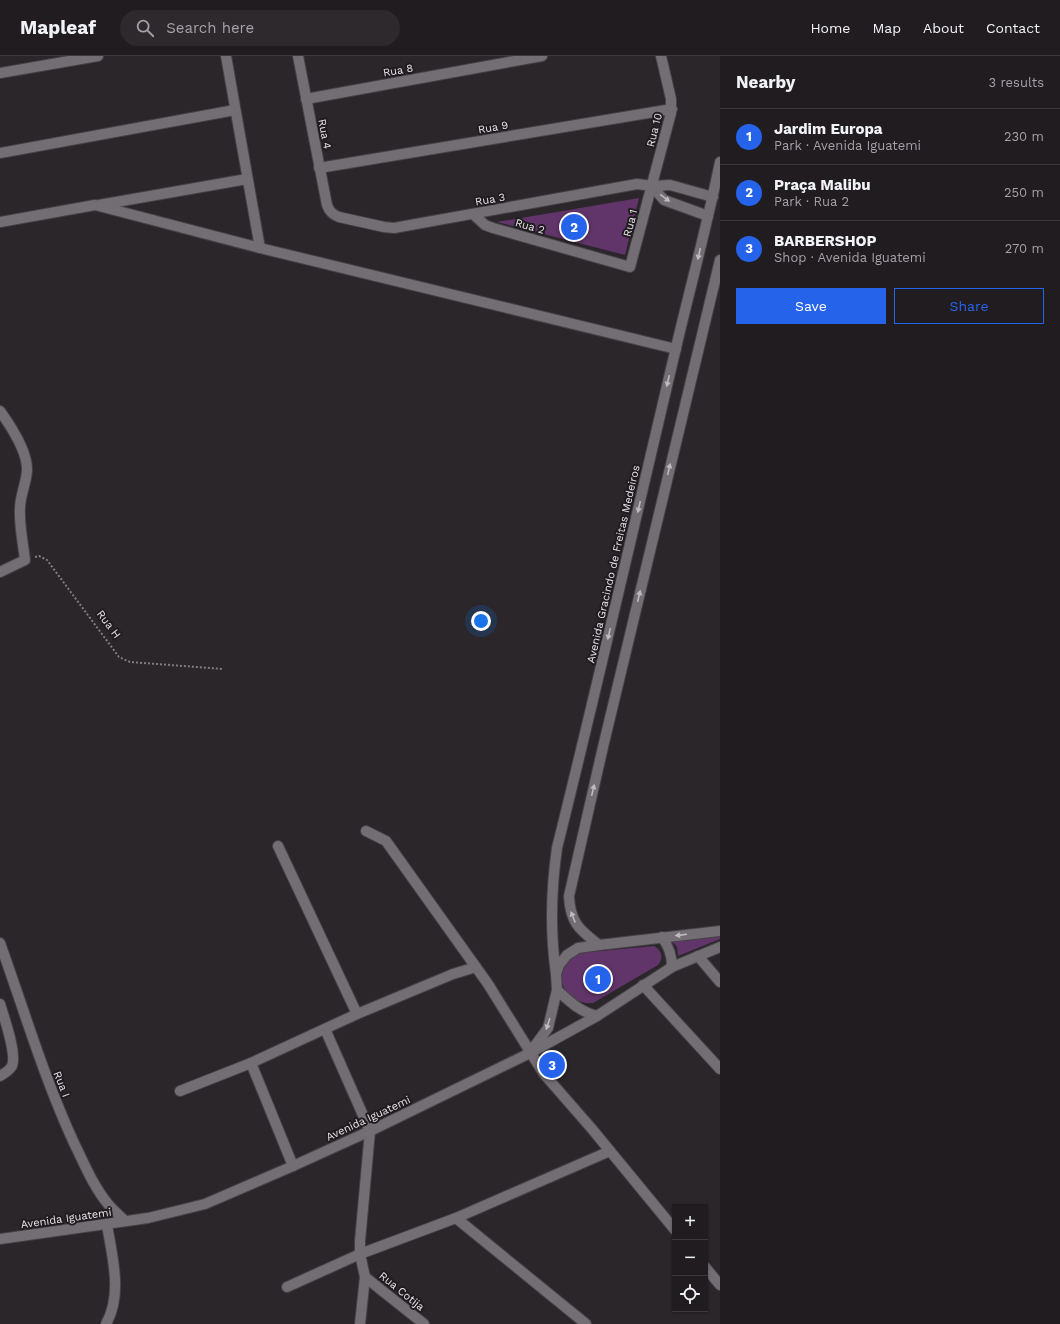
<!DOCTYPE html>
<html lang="en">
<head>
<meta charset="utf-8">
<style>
	body { margin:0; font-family:"Work Sans",sans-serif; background:#2d292d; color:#f1f3f6 }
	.controls { position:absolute; right:12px; bottom:12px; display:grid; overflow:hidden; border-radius:0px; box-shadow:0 1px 3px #0004 }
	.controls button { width:36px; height:36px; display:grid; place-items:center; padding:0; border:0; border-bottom:1px solid #3d3a3e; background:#201c20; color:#f1f3f6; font:20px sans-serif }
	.you { position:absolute; left:481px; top:565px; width:14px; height:14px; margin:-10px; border:3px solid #fff; border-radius:50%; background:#1a73e8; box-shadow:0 0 0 6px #1a73e833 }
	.badge { display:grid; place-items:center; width:26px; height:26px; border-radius:50%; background:#2563eb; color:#fff; font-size:13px; font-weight:700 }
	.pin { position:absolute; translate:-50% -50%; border:2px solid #fff; box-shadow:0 1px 4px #0006 }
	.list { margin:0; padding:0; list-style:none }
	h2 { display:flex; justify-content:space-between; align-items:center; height:52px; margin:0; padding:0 16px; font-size:17px }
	h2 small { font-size:13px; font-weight:400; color:#a2a1a5 }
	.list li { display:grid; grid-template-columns:26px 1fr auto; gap:12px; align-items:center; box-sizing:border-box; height:56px; padding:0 16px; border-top:1px solid #3d3a3e }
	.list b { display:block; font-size:15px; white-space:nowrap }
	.list p { margin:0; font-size:13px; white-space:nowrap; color:#a2a1a5 }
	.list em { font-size:13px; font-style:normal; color:#a2a1a5 }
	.actions { display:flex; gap:8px; padding:12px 16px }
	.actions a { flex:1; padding:9px 0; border:1px solid #2563eb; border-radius:0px; text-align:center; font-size:14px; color:#2563eb }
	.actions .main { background:#2563eb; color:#fff }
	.icon { flex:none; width:22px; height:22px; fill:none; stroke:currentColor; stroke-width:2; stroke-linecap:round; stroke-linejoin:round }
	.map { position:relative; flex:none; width:720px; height:1268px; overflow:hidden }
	header { display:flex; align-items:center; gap:24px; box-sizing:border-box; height:56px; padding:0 20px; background:#201c20; border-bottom:1px solid #3d3a3e }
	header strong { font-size:19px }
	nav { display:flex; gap:22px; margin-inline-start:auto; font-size:14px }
	.search { width:280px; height:36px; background:#2d292d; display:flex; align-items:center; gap:10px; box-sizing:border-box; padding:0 14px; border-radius:22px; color:#a2a1a5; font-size:15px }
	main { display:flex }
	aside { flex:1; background:#201c20 }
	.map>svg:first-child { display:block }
	.green { fill:#62356a }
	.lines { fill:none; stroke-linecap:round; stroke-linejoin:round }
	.minor-casing { stroke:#454246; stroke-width:12 }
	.path { stroke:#817e81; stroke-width:2; stroke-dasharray:2 2; stroke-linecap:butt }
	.minor { stroke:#736e73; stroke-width:10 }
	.oneway { fill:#bebbbe }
	.labels { text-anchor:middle; stroke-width:4; stroke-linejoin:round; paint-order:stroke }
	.street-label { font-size:11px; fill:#e7e4e7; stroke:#201c20 }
</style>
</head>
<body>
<header>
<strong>Mapleaf</strong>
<div class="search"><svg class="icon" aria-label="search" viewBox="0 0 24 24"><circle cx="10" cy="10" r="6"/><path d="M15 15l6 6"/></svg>Search here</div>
<nav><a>Home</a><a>Map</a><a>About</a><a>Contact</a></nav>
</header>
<main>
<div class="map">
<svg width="720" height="1268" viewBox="0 0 720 1268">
	<rect width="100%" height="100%" fill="#2a262a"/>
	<!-- green -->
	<g class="green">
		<path d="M639 142 625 199 497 166Z"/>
		<path d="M720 879V883L678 900 677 891 672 885Z"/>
		<path d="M654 890C662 894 664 902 658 909L593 947C571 949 553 928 566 907 569 903 574 900 578 897Z"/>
	</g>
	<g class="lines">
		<!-- minor casing -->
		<g class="minor-casing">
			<g id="minor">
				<path d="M226 0 260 192"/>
				<path d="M298 0 327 149C329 155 333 159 339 161L384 171 394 172 637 128 652 130 670 129 713 141"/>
				<path d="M0 17 98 0"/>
				<path d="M306 43 542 0"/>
				<path d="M0 97 235 54"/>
				<path d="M319 112 672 53"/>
				<path d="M652 130 664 144 708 160"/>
				<path d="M99 149 247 123"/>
				<path d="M473 158 485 169 493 172 630 211 671 57V43L661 0"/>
				<path d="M0 166 95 149 260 192 676 293"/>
				<path d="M0 355C10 369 27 395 27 413 27 426 20 439 20 452 19 469 23 487 25 504L0 516"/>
				<path d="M366 775 386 785 488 928 544 1018 592 1073 675 1174"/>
				<path d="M278 790 357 958"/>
				<path d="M662 881C669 891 672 899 672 911"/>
				<path d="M0 887C24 954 44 1022 74 1087 84 1107 93 1130 108 1148 113 1154 119 1159 125 1165"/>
				<path d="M599 889C580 874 570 867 569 840L603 691 720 204"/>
				<path d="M698 900 720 926"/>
				<path d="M556 918C550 876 551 834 557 792 598 627 636 461 675 296 690 232 707 170 720 106"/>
				<path d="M643 929 720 1013"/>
				<path d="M557 934C570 946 579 955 597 960"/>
				<path d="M0 948C4 961 17 998 12 1010 9 1015 5 1017 0 1020"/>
				<path d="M325 973 370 1075 360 1185V1198L365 1221 360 1268"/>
				<path d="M531 995 548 972 557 934 556 918 559 909 567 899 578 892 599 889 720 875"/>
				<path d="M251 1007 293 1110"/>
				<path d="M180 1035 251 1007 357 958 453 918 476 911"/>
				<path d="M456 1162 610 1095"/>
				<path d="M0 1183 148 1162 205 1148 293 1110 370 1075 530 997 597 960 672 911 720 891"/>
				<path d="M705 1211 720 1229"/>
				<path d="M365 1221 424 1268"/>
				<path d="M287 1231 360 1198 456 1162 586 1268"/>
				<path d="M106 1268C123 1238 112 1200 107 1169"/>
			</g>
		</g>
		<!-- path -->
		<path class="path" d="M35 501 39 500 47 504 119 601 130 606 223 613"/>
		<!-- minor -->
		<use href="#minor" class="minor"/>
	</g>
	<!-- one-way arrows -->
	<defs><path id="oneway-solid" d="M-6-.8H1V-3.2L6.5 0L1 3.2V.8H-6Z"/></defs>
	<g class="oneway">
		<use href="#oneway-solid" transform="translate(665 142) rotate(36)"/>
		<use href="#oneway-solid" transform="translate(699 198) rotate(103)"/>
		<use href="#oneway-solid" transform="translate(668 325) rotate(103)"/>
		<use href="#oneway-solid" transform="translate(669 413) rotate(-77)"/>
		<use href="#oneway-solid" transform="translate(639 451) rotate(103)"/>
		<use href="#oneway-solid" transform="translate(639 540) rotate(-77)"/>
		<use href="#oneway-solid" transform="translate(609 578) rotate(103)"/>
		<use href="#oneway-solid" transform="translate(593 734) rotate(-77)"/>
		<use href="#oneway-solid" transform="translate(573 861) rotate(-112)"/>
		<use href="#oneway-solid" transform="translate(681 879) rotate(173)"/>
		<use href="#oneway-solid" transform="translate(548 968) rotate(108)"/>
	</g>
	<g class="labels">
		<!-- street labels -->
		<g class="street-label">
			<text transform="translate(398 14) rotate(-10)" y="4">Rua 8</text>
			<text transform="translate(493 71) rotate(-10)" y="4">Rua 9</text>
			<text transform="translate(654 74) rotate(-76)" y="4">Rua 10</text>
			<text transform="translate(325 78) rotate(79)" y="4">Rua 4</text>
			<text transform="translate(490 143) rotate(-10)" y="4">Rua 3</text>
			<text transform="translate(630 167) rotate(-75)" y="4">Rua 1</text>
			<text transform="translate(530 170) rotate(16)" y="4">Rua 2</text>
			<text transform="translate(613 508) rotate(-77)" y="4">Avenida Gracindo de Freitas Medeiros</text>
			<text transform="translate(109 568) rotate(53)" y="4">Rua H</text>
			<text transform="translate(62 1028) rotate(68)" y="4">Rua I</text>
			<text transform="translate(368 1062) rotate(-25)" y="4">Avenida Iguatemi</text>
			<text transform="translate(66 1162) rotate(-8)" y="4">Avenida Iguatemi</text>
			<text transform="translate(402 1235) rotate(39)" y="4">Rua Cotija</text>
		</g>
	</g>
</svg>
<div class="controls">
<button>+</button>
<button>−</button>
<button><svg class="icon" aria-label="locate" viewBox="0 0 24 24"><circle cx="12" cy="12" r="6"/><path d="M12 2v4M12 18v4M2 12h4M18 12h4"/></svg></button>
</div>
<div class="you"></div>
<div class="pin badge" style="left:598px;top:923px">1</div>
<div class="pin badge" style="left:574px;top:171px">2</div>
<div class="pin badge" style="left:552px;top:1009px">3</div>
</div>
<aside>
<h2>Nearby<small>3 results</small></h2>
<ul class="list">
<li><span class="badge">1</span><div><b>Jardim Europa</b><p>Park · Avenida Iguatemi</p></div><em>230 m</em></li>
<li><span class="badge">2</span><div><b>Praça Malibu</b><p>Park · Rua 2</p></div><em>250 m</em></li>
<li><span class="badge">3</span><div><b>BARBERSHOP</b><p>Shop · Avenida Iguatemi</p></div><em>270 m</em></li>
</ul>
<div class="actions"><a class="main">Save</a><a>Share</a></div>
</aside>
</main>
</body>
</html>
